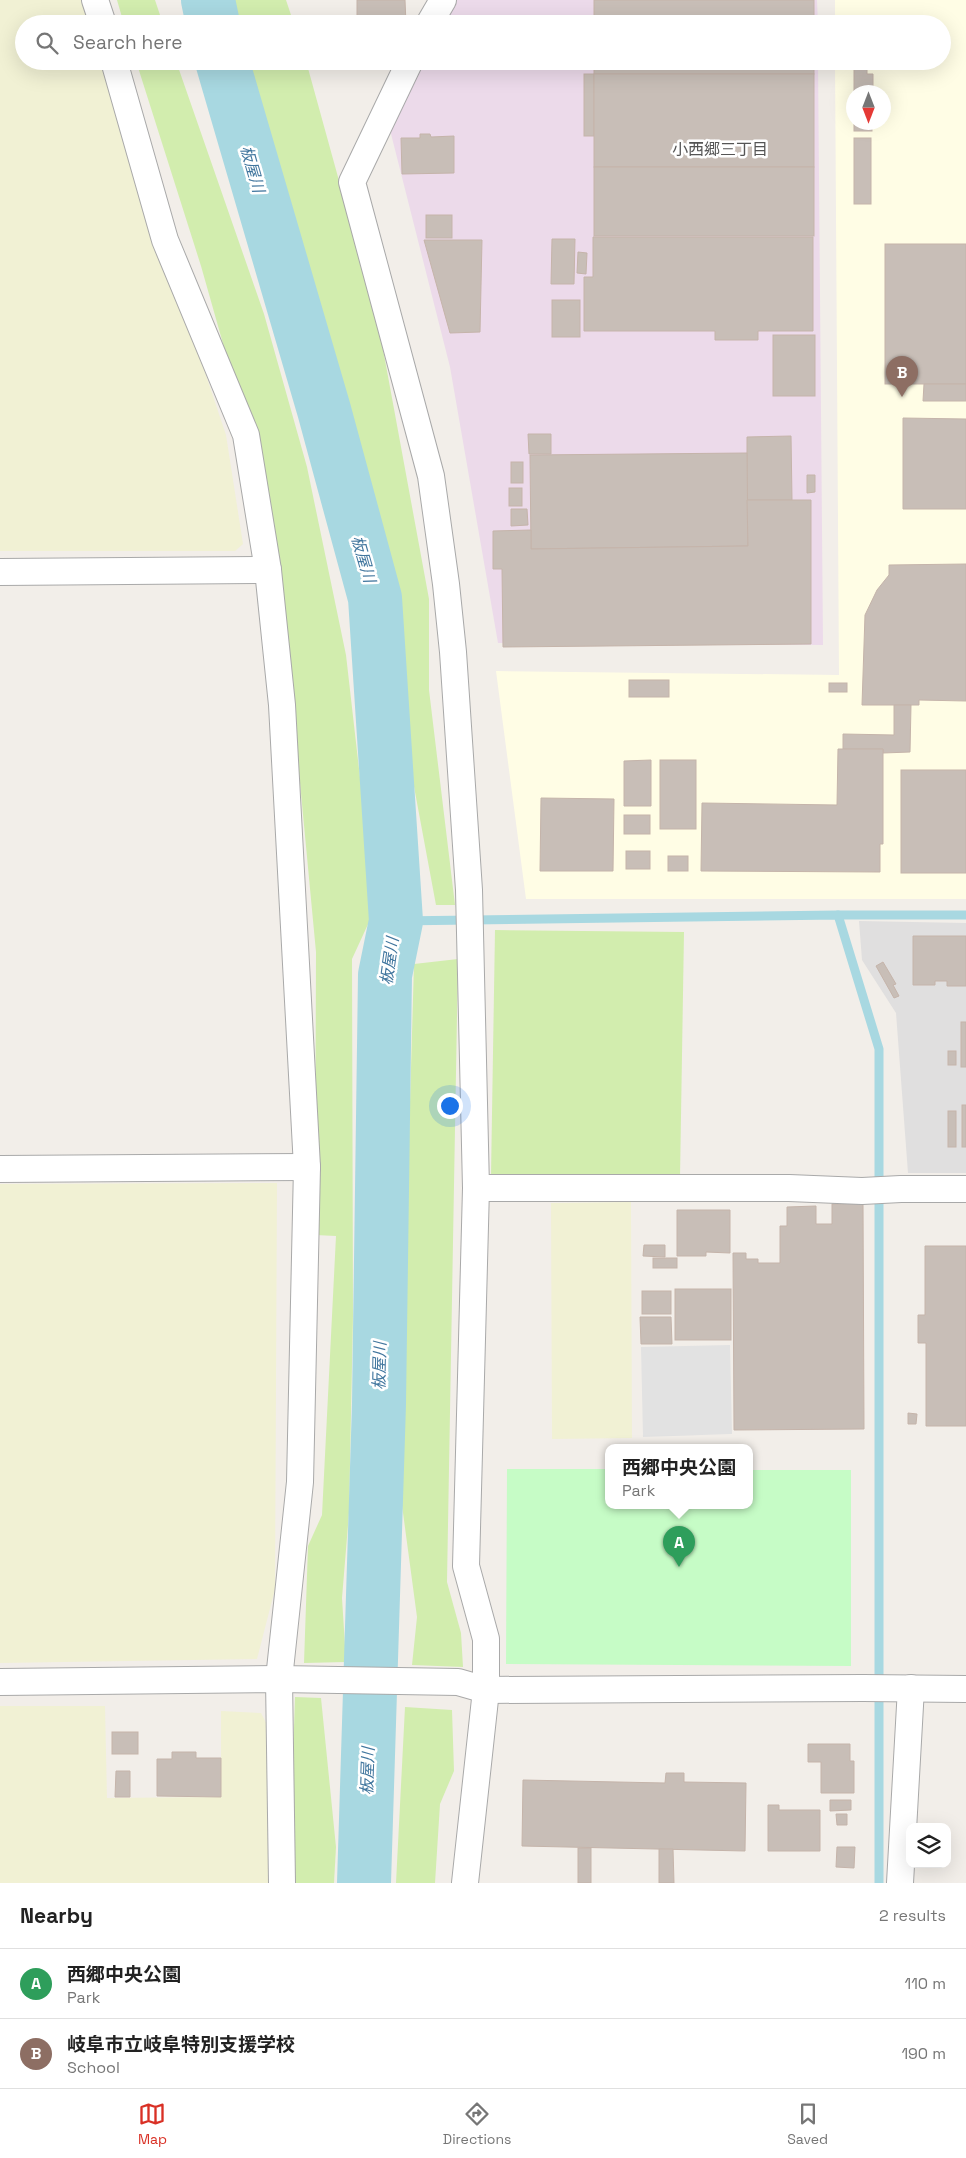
<!DOCTYPE html>
<html lang="en">
<head>
<meta charset="utf-8">
<style>
	body { margin:0; font-family:"Space Grotesk","Noto Sans JP",sans-serif; background:#f2f2f2; color:#222 }
	.controls { position:absolute; right:15px; bottom:15px; display:grid; overflow:hidden; border-radius:10px; box-shadow:0 5px 20px #0002 }
	.controls button { width:45px; height:45px; display:grid; place-items:center; padding:0; border:0; border-bottom:1px solid #e0e0e0; background:#fff; color:#222; font:25px sans-serif }
	.compass { position:absolute; left:846px; top:85px; width:45px; height:45px; border-radius:50%; background:#fff; box-shadow:0 5px 20px #0002; rotate:180deg }
	.you { position:absolute; left:449px; top:1105px; width:18px; height:18px; margin:-12px; border:4px solid #fff; border-radius:50%; background:#1a73e8; box-shadow:0 0 0 8px #1a73e833 }
	.badge { display:grid; place-items:center; width:32px; height:32px; border-radius:50%; background:#d93025; color:#fff; font-size:16px; font-weight:700 }
	.pin { position:absolute; translate:-50% -41px; filter:drop-shadow(0 1px 2px #0008) }
	.pin::after { content:''; position:absolute; top:26px; width:18px; height:15px; background:inherit; clip-path:polygon(0 0,100% 0,50% 100%) }
	.popup { position:absolute; left:605px; top:1444px; width:148px; height:65px; box-sizing:border-box; display:grid; place-content:center; border-radius:10px; background:#fff; filter:drop-shadow(0 1px 4px #0005); font-size:16px; white-space:nowrap; color:#767676 }
	.popup b { font-size:19px; color:#222 }
	.popup::after { content:''; position:absolute; left:50%; top:100%; margin-left:-10px; border:10px solid transparent; border-top-color:#fff }
	.list { margin:0; padding:0; list-style:none }
	h2 { display:flex; justify-content:space-between; align-items:center; height:65px; margin:0; padding:0 20px; font-size:21px }
	h2 small { font-size:16px; font-weight:400; color:#767676 }
	.list li { display:grid; grid-template-columns:32px 1fr auto; gap:15px; align-items:center; box-sizing:border-box; height:70px; padding:0 20px; border-top:1px solid #e0e0e0 }
	.list b { display:block; font-size:19px; white-space:nowrap }
	.list p { margin:0; font-size:16px; white-space:nowrap; color:#767676 }
	.list em { font-size:16px; font-style:normal; color:#767676 }
	.icon { flex:none; width:28px; height:28px; fill:none; stroke:currentColor; stroke-width:2; stroke-linecap:round; stroke-linejoin:round }
	.map { position:relative; flex:none; width:966px; height:1883px; overflow:hidden }
	.search { position:absolute; background:#fff; box-shadow:0 5px 20px #0002; left:15px; right:15px; top:15px; height:55px; display:flex; align-items:center; gap:12px; box-sizing:border-box; padding:0 18px; border-radius:28px; color:#767676; font-size:19px }
	.sheet { height:205px; background:#fff }
	nav { display:flex; justify-content:space-around; align-items:center; box-sizing:border-box; height:70px; border-top:1px solid #e0e0e0; background:#fff; font-size:14px; color:#767676 }
	nav a { display:grid; justify-items:center; gap:2px }
	nav .on { color:#d93025 }
	.map>svg:first-child { display:block }
	.residential { fill:#e0dfdf }
	.industrial { fill:#ecdaea }
	.education { fill:#fffde5; fill-rule:evenodd }
	.farmland { fill:#f1f1d4 }
	.grass { fill:#d2edae }
	.park { fill:#c6fcc6 }
	.parking { fill:#e2e2e2 }
	.lines { fill:none; stroke-linecap:round; stroke-linejoin:round }
	.stream { stroke:#a8d8e1; stroke-width:9 }
	.river { stroke:#a8d8e1; stroke-width:54 }
	.building { fill:#c8beb7; stroke:#c5b4aa }
	.street-casing { stroke:#a9a9a9; stroke-width:28 }
	.street { stroke:#fff; stroke-width:26 }
	.labels { text-anchor:middle; stroke-width:5; stroke-linejoin:round; paint-order:stroke }
	.neighbourhood-label { font-size:16px; fill:#555; stroke:#fff }
	.water-label { font-size:16px; font-style:italic; fill:#41769e; stroke:#fff }
</style>
</head>
<body>
<div class="map">
<svg width="966" height="1883" viewBox="0 0 966 1883">
	<rect width="100%" height="100%" fill="#f2eee9"/>
	<!-- residential -->
	<path class="residential" d="M859 921 966 923V1173H908L896 1013 862 960Z"/>
	<!-- industrial -->
	<g class="industrial">
		<path d="M457 0H817L818 24H443Z"/>
		<path d="M422 61H818L823 645 498 643 450 367 388 122Z"/>
	</g>
	<!-- education -->
	<path class="education" d="M835 0H966V899H526L496 671 839 675 835 61H942V24H835ZM854 92H884V122H854Z"/>
	<!-- farmland -->
	<g class="farmland">
		<path d="M0 0H81L88 24H24V61H101L226 435 243 544 235 551H0Z"/>
		<path d="M277 1183 275 1589 257 1659 0 1663V1184Z"/>
		<path d="M631 1202 632 1438 552 1439 551 1203Z"/>
		<path d="M0 1706H105L107 1798 221 1797V1711L261 1713 280 1750 273 1883H0Z"/>
	</g>
	<!-- grass -->
	<g class="grass">
		<path d="M117 0H155L163 24H124Z"/>
		<path d="M230 0H286L294 24H236Z"/>
		<path d="M136 61H176L264 314 307 467 346 655 375 909 352 959 353 1316 349 1513 342 1598 346 1662 304 1663 308 1546 322 1515 336 1236 315 1235 316 952 297 751 260 474 201 266Z"/>
		<path d="M244 61H306L378 322 429 599V690L455 905H436L339 383 265 157Z"/>
		<path d="M495 930 684 932 680 1178 491 1175Z"/>
		<path d="M458 959 447 1582 461 1633 463 1667 412 1665 417 1617 399 1483 414 964Z"/>
		<path d="M295 1697 321 1698 336 1847 334 1883H289Z"/>
		<path d="M405 1707 452 1710 454 1771 440 1804 435 1883H396Z"/>
	</g>
	<!-- park -->
	<path class="park" d="M507 1469H609V1506H749V1470H851V1666L506 1664Z"/>
	<!-- parking -->
	<path class="parking" d="M730 1345 732 1434 643 1437 641 1347Z"/>
	<g class="lines">
		<!-- stream -->
		<g class="stream">
			<path d="M838 915H966"/>
			<path d="M396 921 838 915 879 1049V1883"/>
		</g>
		<!-- river -->
		<g class="river">
			<path d="M208 0 213 24"/>
			<path d="M222 61 324 410 375 598 396 921 385 975 379 1404 364 1883"/>
		</g>
	</g>
	<!-- building -->
	<g class="building">
		<path d="M357 0H405L406 24H357Z"/>
		<rect x="594" y="0" width="220" height="24"/>
		<path d="M853 16H868V23L873 24H853Z"/>
		<rect x="594" y="61" width="220" height="13"/>
		<path d="M854 66 867 67V74H873V92H854Z"/>
		<rect x="584" y="74" width="10" height="62"/>
		<rect x="594" y="74" width="220" height="93"/>
		<rect x="854" y="122" width="18" height="9"/>
		<path d="M420 134H430L431 137 454 136V173L402 174 401 138H420Z"/>
		<rect x="854" y="138" width="17" height="66"/>
		<rect x="594" y="167" width="220" height="69"/>
		<rect x="426" y="215" width="26" height="23"/>
		<path d="M593 237H813V331H758V340H715V331H584V277H593Z"/>
		<path d="M552 239H575L574 284H551Z"/>
		<path d="M424 240H482L480 332 450 333Z"/>
		<rect x="885" y="244" width="81" height="140"/>
		<path d="M578 252 587 253 586 274 577 273Z"/>
		<rect x="552" y="300" width="28" height="37"/>
		<rect x="773" y="335" width="42" height="61"/>
		<path d="M924 384H966V401H923Z"/>
		<path d="M903 418 966 419V509H903Z"/>
		<path d="M528 434H551V454H529Z"/>
		<path d="M791 436 792 500H747V437Z"/>
		<path d="M747 453 748 546 531 549 530 455Z"/>
		<rect x="511" y="462" width="12" height="21"/>
		<path d="M807 475H815V492L807 493Z"/>
		<rect x="509" y="488" width="13" height="18"/>
		<path d="M747 500H811V644L503 647 502 569H493V531L531 530V549L748 546Z"/>
		<path d="M511 509H527L528 525 511 526Z"/>
		<path d="M966 564V701L919 700V705H862L865 615 877 590 889 575V565Z"/>
		<rect x="629" y="680" width="40" height="17"/>
		<rect x="829" y="683" width="18" height="9"/>
		<path d="M894 705H911L910 752 883 753V749H843V734L894 735Z"/>
		<path d="M838 749H883V844H880V872L701 871 702 803 837 805Z"/>
		<path d="M651 760V806H624V761Z"/>
		<rect x="660" y="760" width="36" height="69"/>
		<rect x="901" y="770" width="65" height="103"/>
		<path d="M541 798 614 799 613 871H540Z"/>
		<rect x="624" y="815" width="26" height="19"/>
		<rect x="626" y="851" width="24" height="18"/>
		<rect x="668" y="856" width="20" height="15"/>
		<path d="M913 936H966V986H947V981H935V985H913Z"/>
		<path d="M883 962 896 984 893 985 899 996 894 998 876 966Z"/>
		<rect x="961" y="1022" width="5" height="45"/>
		<rect x="948" y="1051" width="8" height="14"/>
		<rect x="962" y="1105" width="4" height="42"/>
		<rect x="948" y="1111" width="8" height="36"/>
		<path d="M863 1203 864 1429 734 1430 733 1253H746V1259H758V1263H780V1226H787V1207L816 1206V1224H832V1204Z"/>
		<path d="M677 1210H730V1253L706 1252V1256H677Z"/>
		<path d="M644 1245H665V1257L643 1256Z"/>
		<path d="M925 1246H966V1426H926V1343H918V1315H925Z"/>
		<rect x="653" y="1258" width="24" height="10"/>
		<rect x="675" y="1289" width="56" height="51"/>
		<rect x="642" y="1291" width="29" height="23"/>
		<path d="M640 1317H671L672 1344H641Z"/>
		<path d="M908 1413 917 1414 916 1424H908Z"/>
		<rect x="112" y="1732" width="26" height="22"/>
		<path d="M808 1744H850V1761H854V1793H821V1762H808Z"/>
		<path d="M172 1752H196V1758H221V1797L157 1796V1759H172Z"/>
		<path d="M116 1771H130V1797H115Z"/>
		<path d="M666 1773H684V1782L746 1783 745 1851 522 1846 523 1780 665 1783Z"/>
		<path d="M830 1800H851V1810L830 1811Z"/>
		<path d="M768 1805H779V1810H820V1851H768Z"/>
		<path d="M836 1814H847V1825H837Z"/>
		<path d="M837 1847H855L854 1868 836 1867Z"/>
		<rect x="578" y="1848" width="13" height="35"/>
		<path d="M659 1849H673L674 1883H659Z"/>
	</g>
	<g class="lines">
		<!-- street casing -->
		<g class="street-casing">
			<g id="street">
				<path d="M95 0 103 24"/>
				<path d="M429 24 443 0"/>
				<path d="M114 61 165 240 246 435 268 570 282 705 307 1167 300 1482 279 1679 282 1883"/>
				<path d="M410 61 352 182 431 476 446 584 453 652 469 890 476 1188 466 1566 486 1639V1690L465 1883"/>
				<path d="M0 572 268 570"/>
				<path d="M0 1169 307 1167"/>
				<path d="M476 1188H789L862 1191 901 1189H966"/>
				<path d="M0 1682 279 1679 458 1682 486 1690 863 1688 966 1689"/>
				<path d="M900 1883 911 1688"/>
			</g>
		</g>
		<!-- street -->
		<use href="#street" class="street"/>
	</g>
	<g class="labels">
		<!-- neighbourhood labels -->
		<g class="neighbourhood-label">
			<text x="720" y="155">小西郷三丁目</text>
		</g>
		<!-- water labels -->
		<g class="water-label">
			<text transform="translate(253 169) rotate(74)" y="6">板屋川</text>
			<text transform="translate(364 559) rotate(74)" y="6">板屋川</text>
			<text transform="translate(389 961) rotate(-82)" y="6">板屋川</text>
			<text transform="translate(379 1366) rotate(-89)" y="6">板屋川</text>
			<text transform="translate(367 1771) rotate(-88)" y="6">板屋川</text>
		</g>
	</g>
</svg>
<div class="controls">
<button><svg class="icon" aria-label="layers" viewBox="0 0 24 24"><path d="M12 4l9 5-9 5-9-5zM3 14l9 5 9-5"/></svg></button>
</div>
<svg class="compass" viewBox="-18 -18 36 36"><path d="M0-13l5 13h-10z" fill="#e53935"/><path d="M0 13l5-13h-10z" fill="#767676"/></svg>
<div class="you"></div>
<div class="pin badge" style="left:679px;top:1567px;background:#2e9e5b">A</div>
<div class="popup"><b>西郷中央公園</b>Park</div>
<div class="pin badge" style="left:902px;top:397px;background:#8d6e63">B</div>
<div class="search"><svg class="icon" aria-label="search" viewBox="0 0 24 24"><circle cx="10" cy="10" r="6"/><path d="M15 15l6 6"/></svg>Search here</div>
</div>
<section class="sheet">
<h2>Nearby<small>2 results</small></h2>
<ul class="list">
<li><span class="badge" style="background:#2e9e5b">A</span><div><b>西郷中央公園</b><p>Park</p></div><em>110 m</em></li>
<li><span class="badge" style="background:#8d6e63">B</span><div><b>岐阜市立岐阜特別支援学校</b><p>School</p></div><em>190 m</em></li>
</ul>
</section>
<nav>
<a class="on"><svg class="icon" aria-label="map" viewBox="0 0 24 24"><path d="M3 6l6-2 6 2 6-2v14l-6 2-6-2-6 2zM9 4v14M15 6v14"/></svg>Map</a>
<a><svg class="icon" aria-label="directions" viewBox="0 0 24 24"><path d="M12 3l9 9-9 9-9-9zM9 14v-3h6M13 9l2 2-2 2"/></svg>Directions</a>
<a><svg class="icon" aria-label="saved" viewBox="0 0 24 24"><path d="M7 4h10v16l-5-4-5 4z"/></svg>Saved</a>
</nav>
</body>
</html>
